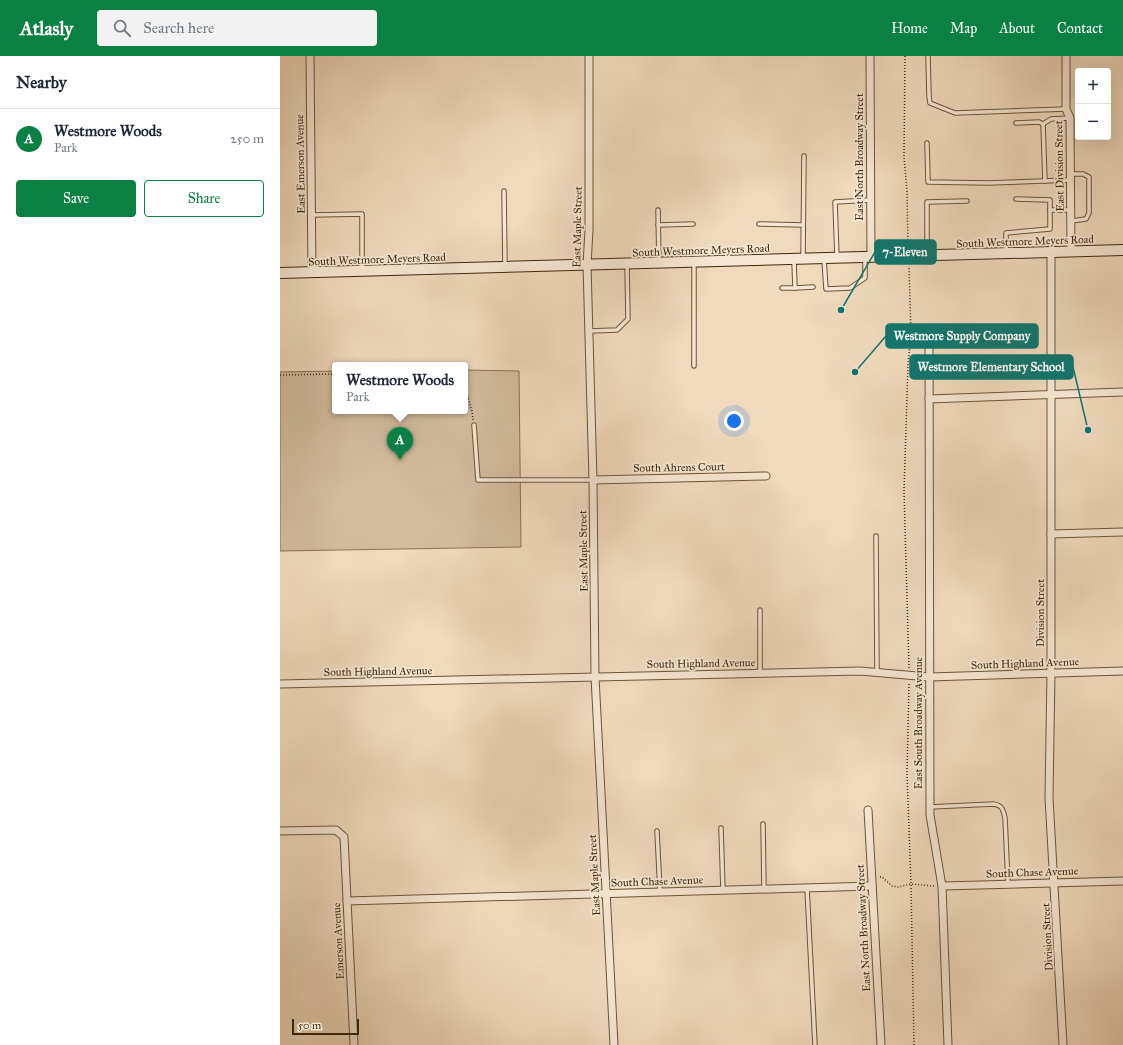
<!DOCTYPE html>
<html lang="en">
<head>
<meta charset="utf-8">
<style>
	body { margin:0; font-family:"IM FELL Great Primer",serif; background:#f2f2f3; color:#1f2937 }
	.controls { position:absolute; right:12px; top:12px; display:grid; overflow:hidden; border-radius:4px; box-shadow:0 4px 16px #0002 }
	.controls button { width:36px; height:36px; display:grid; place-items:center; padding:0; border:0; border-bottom:1px solid #e0e1e3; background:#fff; color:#1f2937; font:20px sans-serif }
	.scale { position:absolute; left:12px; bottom:10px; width:67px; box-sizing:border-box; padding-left:4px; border:2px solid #41290a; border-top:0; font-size:11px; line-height:14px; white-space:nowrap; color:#41290a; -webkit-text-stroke:3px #f5e7d3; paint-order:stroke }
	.you { position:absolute; left:454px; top:365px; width:14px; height:14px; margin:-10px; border:3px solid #fff; border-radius:50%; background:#1a73e8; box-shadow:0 0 0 6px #1a73e833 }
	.badge { display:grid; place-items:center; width:26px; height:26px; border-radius:50%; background:#0b8043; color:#fff; font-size:13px; font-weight:700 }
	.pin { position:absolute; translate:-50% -33px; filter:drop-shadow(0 1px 2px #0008) }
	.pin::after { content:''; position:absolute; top:21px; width:14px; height:12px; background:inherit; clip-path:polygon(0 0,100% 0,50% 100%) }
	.popup { position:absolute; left:52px; top:306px; width:136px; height:52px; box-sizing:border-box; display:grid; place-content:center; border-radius:4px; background:#fff; filter:drop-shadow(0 1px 3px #0005); font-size:13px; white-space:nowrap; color:#747a83 }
	.popup b { font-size:15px; color:#1f2937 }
	.popup::after { content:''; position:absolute; left:50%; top:100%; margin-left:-8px; border:8px solid transparent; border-top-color:#fff }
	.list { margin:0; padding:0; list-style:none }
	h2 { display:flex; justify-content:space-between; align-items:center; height:52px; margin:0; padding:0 16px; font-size:17px }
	h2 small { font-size:13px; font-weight:400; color:#747a83 }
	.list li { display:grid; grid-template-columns:26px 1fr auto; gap:12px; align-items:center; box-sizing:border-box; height:60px; padding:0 16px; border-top:1px solid #e0e1e3 }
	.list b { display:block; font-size:15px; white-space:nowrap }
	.list p { margin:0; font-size:13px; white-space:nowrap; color:#747a83 }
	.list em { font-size:13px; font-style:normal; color:#747a83 }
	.actions { display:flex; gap:8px; padding:12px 16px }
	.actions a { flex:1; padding:9px 0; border:1px solid #0b8043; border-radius:4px; text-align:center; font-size:14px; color:#0b8043 }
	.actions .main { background:#0b8043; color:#fff }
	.icon { flex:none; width:22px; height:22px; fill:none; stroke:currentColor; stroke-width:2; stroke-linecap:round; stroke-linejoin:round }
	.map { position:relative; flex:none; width:843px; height:989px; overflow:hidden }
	header { display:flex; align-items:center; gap:24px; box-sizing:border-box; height:56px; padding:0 20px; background:#0b8043; color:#fff }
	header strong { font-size:19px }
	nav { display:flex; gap:22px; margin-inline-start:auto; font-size:14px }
	.search { width:280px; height:36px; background:#f2f2f3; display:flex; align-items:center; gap:10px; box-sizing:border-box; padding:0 14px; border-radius:4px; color:#747a83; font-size:15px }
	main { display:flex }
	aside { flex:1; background:#fff }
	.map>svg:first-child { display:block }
	.green { fill:#d1bc9e; stroke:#897254 }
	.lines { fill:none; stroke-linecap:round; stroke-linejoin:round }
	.lane-casing { stroke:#6c5536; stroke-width:5.5 }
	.street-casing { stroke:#6c5536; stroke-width:9 }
	.secondary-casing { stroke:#41290a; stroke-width:12 }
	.path { stroke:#41290a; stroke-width:1.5; stroke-dasharray:1 2; stroke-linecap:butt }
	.lane { stroke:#f5e7d3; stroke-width:3.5 }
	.street { stroke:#f5e7d3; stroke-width:7 }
	.secondary { stroke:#f5e7d3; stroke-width:10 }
	.labels { text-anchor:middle; stroke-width:3.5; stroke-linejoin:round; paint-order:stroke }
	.street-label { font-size:11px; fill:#41290a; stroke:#f5e7d3 }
	.leader { fill:none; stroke:#0f766e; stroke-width:1.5 }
	.callout-dot { fill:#0f766e; stroke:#f5e7d3; stroke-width:1.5 }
	.callout { fill:#0f766e; stroke:#0f766e; stroke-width:1.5 }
	.callout-label { font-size:12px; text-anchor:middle; font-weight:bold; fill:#fff }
</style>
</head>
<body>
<header>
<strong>Atlasly</strong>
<div class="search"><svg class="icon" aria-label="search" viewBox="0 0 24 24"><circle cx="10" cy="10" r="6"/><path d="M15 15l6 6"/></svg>Search here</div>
<nav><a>Home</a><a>Map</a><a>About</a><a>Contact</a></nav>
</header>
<main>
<aside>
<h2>Nearby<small></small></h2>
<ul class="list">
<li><span class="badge">A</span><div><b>Westmore Woods</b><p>Park</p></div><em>250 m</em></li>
</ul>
<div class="actions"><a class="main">Save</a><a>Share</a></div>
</aside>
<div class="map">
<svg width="843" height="989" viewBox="0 0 843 989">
	<rect width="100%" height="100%" fill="#efdabc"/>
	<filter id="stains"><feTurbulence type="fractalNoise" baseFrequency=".005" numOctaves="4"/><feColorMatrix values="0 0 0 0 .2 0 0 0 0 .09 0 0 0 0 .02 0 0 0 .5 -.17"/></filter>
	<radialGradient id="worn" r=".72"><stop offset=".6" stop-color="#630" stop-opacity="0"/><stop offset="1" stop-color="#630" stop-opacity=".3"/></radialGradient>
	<!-- green -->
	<path class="green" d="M185 314 239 315 241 491 0 495V316L55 315V355H185Z"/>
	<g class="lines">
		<!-- lane casing -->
		<g class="lane-casing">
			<g id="lane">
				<path d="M648 0 649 40 650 47 675 57 786 53"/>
				<path d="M736 67 759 66 763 68"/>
				<path d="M647 87 648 126 707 127 790 124"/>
				<path d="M765 125 763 68 771 63 790 62"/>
				<path d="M224 135 225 210"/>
				<path d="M378 154 379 206"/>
				<path d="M770 154H791"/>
				<path d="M32 159 82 158V214"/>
				<path d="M791 165 806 163 809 157V121L803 118H791"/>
				<path d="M479 168 523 169"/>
				<path d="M378 169 413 168"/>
				<path d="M726 196V177L770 173V144L736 143"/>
				<path d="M647 199V146L687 145"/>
				<path d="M557 201 555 146 591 144"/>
				<path d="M523 202 524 100"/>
				<path d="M544 203 546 233 570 232 585 222V203"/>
				<path d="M514 205 515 232 533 231"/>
				<path d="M414 207V310"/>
				<path d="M502 232H515"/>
				<path d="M309 275 337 274 348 263 347 209"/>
				<path d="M194 369 198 424H313"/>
				<path d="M596 480 597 616"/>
				<path d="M480 617V554"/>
				<path d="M650 751 713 748C722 749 723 753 725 762L728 828"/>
				<path d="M483 768 484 833"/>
				<path d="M441 772 443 835"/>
				<path d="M377 775 380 836"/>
				<path d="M527 832 535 989"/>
			</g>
		</g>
		<!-- street casing -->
		<g class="street-casing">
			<g id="street">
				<path d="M30 0 32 217"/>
				<path d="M309 0V174L307 209 313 424 315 621 334 989"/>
				<path d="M590 0 591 202"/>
				<path d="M786 0V53L790 62 791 196"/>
				<path d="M771 196V617L769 742 783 989"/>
				<path d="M649 274 650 759 662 830 668 989"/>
				<path d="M649 343 843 336"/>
				<path d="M313 424 486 420"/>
				<path d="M771 478 843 476"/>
				<path d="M0 628 580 615 649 621 843 615"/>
				<path d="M588 754 601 989"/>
				<path d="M0 775 56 774 64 781 74 989"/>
				<path d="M662 830 843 825"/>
				<path d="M67 845 592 830"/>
			</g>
		</g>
		<!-- secondary casing -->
		<g class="secondary-casing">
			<path id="secondary" d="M0 217 843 194"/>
		</g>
		<!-- path -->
		<g class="path">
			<path d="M625 0 624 101 627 135 628 190"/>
			<path d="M0 319 55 318"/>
			<path d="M185 331 192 355 193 364"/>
			<path d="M629 612 624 435 628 309 631 277 629 210"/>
			<path d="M629 628 627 717 631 828 634 989"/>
			<path d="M600 821H602L612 830 618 831 631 828 654 830"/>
		</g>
		<!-- lane -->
		<use href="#lane" class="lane"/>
		<!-- street -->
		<use href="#street" class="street"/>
		<!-- secondary -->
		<use href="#secondary" class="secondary"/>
	</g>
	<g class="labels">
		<!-- street labels -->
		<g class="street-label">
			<text transform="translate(579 101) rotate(-90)" y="4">East North Broadway Street</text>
			<text transform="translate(20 108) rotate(-91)" y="4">East Emerson Avenue</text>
			<text transform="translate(779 110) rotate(-91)" y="4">East Division Street</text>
			<text transform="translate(297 171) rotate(-89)" y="4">East Maple Street</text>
			<text transform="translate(745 185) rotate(-2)" y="4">South Westmore Meyers Road</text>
			<text transform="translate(421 194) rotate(-2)" y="4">South Westmore Meyers Road</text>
			<text transform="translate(97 203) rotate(-2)" y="4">South Westmore Meyers Road</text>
			<text transform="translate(399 411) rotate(-1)" y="4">South Ahrens Court</text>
			<text transform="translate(303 495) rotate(-91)" y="4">East Maple Street</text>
			<text transform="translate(760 557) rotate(-90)" y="4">Division Street</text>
			<text transform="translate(421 607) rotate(-1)" y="4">South Highland Avenue</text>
			<text transform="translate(745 607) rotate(-2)" y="4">South Highland Avenue</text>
			<text transform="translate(98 615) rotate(-1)" y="4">South Highland Avenue</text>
			<text transform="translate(638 667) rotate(-90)" y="4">East South Broadway Avenue</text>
			<text transform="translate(752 816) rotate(-2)" y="4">South Chase Avenue</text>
			<text transform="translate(314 819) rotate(-93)" y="4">East Maple Street</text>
			<text transform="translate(377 825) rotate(-2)" y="4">South Chase Avenue</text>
			<text transform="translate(583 872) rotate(-93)" y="4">East North Broadway Street</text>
			<text transform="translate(767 881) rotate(-93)" y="4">Division Street</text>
			<text transform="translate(58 885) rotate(-93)" y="4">Emerson Avenue</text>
		</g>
	</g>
	<!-- callouts -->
	<path class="leader" d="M561 254L595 196M575 316L606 280M808 374L793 311"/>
	<g class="callout-dot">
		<circle cx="561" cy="254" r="4"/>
		<circle cx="575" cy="316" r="4"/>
		<circle cx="808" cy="374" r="4"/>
	</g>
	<g class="callout">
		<rect x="595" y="184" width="61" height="24" rx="4"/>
		<rect x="606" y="268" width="152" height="24" rx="4"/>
		<rect x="630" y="299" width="163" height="24" rx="4"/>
	</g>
	<g class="callout-label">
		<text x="625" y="200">7-Eleven</text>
		<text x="682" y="284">Westmore Supply Company</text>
		<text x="711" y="315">Westmore Elementary School</text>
	</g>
	<rect width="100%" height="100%" filter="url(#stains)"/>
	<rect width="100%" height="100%" fill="url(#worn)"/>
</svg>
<div class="controls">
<button>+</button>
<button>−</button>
</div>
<div class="scale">50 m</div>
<div class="you"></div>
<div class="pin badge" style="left:120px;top:404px">A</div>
<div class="popup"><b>Westmore Woods</b>Park</div>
</div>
</main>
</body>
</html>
